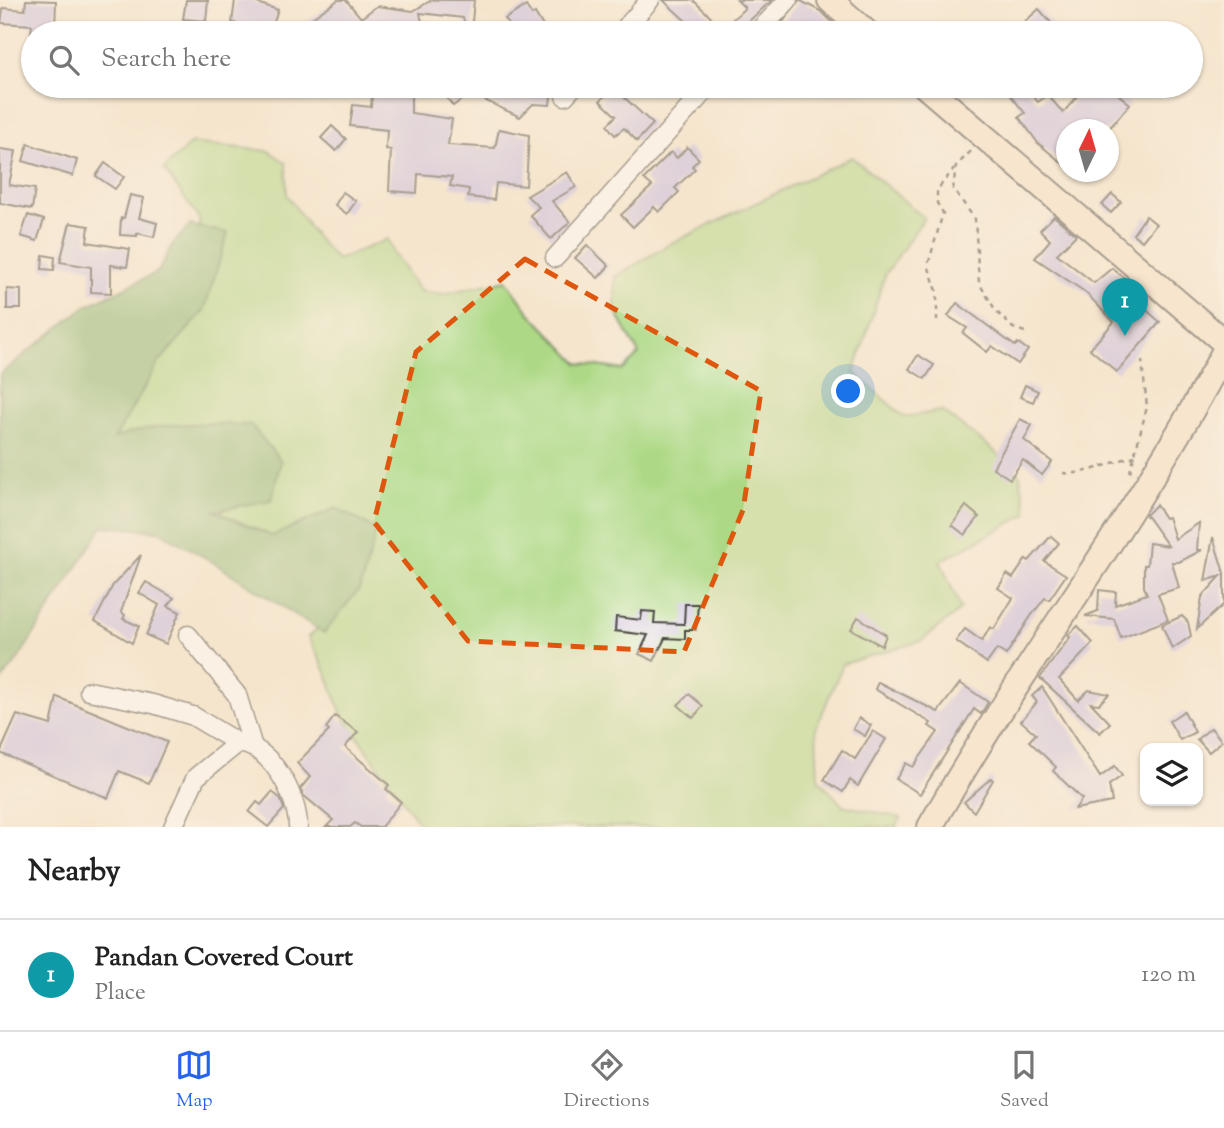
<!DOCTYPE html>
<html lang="en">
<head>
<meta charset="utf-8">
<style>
	body { margin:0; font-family:"Sorts Mill Goudy",serif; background:#f2f2f2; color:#222 }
	.controls { position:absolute; right:21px; bottom:21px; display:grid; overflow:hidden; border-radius:14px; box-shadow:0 2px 5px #0004 }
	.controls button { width:63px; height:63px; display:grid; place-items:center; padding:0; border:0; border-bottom:2px solid #e0e0e0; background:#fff; color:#222; font:35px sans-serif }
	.compass { position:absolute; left:1056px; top:119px; width:63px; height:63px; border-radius:50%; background:#fff; box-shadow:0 2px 5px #0004; rotate:5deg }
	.you { position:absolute; left:849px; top:392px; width:24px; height:24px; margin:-18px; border:5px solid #fff; border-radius:50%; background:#1a73e8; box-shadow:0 0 0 10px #1a73e833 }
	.badge { display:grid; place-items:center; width:46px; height:46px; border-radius:50%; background:#2563eb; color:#fff; font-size:23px; font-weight:700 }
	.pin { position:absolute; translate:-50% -58px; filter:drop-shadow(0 2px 4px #0008) }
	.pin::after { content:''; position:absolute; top:37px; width:24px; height:21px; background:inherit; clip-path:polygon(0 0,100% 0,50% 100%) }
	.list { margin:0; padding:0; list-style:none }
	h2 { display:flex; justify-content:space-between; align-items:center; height:91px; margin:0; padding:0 28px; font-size:30px }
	h2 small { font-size:23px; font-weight:400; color:#767676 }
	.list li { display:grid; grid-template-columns:46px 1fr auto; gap:21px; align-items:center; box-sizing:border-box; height:112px; padding:0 28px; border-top:2px solid #e0e0e0 }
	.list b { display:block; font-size:26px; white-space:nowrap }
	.list p { margin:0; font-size:23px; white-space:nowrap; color:#767676 }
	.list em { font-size:23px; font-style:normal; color:#767676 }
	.icon { flex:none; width:38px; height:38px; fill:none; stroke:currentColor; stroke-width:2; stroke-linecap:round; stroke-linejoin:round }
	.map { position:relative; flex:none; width:1224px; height:827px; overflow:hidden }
	.search { position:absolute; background:#fff; box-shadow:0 2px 5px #0004; left:21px; right:21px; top:21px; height:77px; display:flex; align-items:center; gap:18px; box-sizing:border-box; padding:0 24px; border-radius:38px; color:#767676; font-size:26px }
	.sheet { height:203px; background:#fff }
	nav { display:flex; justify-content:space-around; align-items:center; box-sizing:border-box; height:98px; border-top:2px solid #e0e0e0; background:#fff; font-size:19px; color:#767676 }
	nav a { display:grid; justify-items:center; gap:4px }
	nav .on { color:#2563eb }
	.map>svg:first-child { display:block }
	.green { fill:#add986; stroke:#6c8258; stroke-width:2 }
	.forest { fill:#8ab973; stroke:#5a724f; stroke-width:2 }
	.building { fill:#c3b8e6 }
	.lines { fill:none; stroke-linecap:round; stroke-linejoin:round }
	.street-casing { stroke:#494743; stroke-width:21 }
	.secondary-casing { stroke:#494743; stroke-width:28 }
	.path { stroke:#494743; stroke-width:2.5; stroke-dasharray:5 5; stroke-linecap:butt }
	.street { stroke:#fff; stroke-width:18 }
	.secondary { stroke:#fbe5cf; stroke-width:24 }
	.marked { fill:none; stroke:#df570e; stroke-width:5; stroke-dasharray:14 9; stroke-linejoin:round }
</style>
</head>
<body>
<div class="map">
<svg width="1224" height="827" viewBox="0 0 1224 827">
	<rect width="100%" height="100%" fill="#fbf7ec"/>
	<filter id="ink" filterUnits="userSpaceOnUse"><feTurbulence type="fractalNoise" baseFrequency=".0143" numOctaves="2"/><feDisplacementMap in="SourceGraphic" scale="14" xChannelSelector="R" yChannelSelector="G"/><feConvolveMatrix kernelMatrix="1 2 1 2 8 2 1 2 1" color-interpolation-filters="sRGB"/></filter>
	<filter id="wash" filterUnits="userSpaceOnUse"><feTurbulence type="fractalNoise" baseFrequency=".00686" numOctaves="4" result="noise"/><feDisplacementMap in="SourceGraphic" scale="28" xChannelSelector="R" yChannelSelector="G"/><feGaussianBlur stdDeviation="1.57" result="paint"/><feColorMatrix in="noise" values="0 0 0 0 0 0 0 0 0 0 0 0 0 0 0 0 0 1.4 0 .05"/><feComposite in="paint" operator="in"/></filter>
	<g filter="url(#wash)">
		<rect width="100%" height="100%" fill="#f5e5cd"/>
		<!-- green -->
		<path class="green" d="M191 143 269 151 286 163 287 195 316 237 337 260 388 239 394 254 420 291 442 294 506 280 529 312 578 363 623 370 639 354 615 310V277L670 244 852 157 924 218 885 275 854 373 904 417 942 411 992 449 1020 476 1027 514 940 561 961 609 921 641 843 664 816 728 818 778 842 805 901 818 896 827H422L342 715 327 674 308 637 324 623 282 549 223 535 222 506 105 466 133 371 201 270 199 218 164 169Z"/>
		<!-- forest -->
		<path class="forest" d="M190 225 228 233 204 311 159 362 115 438C157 421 205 423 251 425L281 461 271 500 215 511 272 536 336 508 377 530 360 588 324 633 211 561 159 531 103 526 15 664 0 682V374L86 306 158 272 172 245Z"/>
		<g id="blocks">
			<!-- building -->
			<g class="building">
				<path d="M26 0 56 1 55 29 31 33 32 25 1 23 3 8 25 10Z"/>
				<path d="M186 0H208L206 21 183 19Z"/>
				<path d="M235 0H248L278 10 270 33H221L234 23H232Z"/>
				<path d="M338 0H346L361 18 377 6 413 11 432 0H474L471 33H468L463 18 420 13 423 27 398 33H312L305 23Z"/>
				<path d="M663 0H693L713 19 699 33H677L687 22Z"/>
				<path d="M737 0H772L736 33H718L745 8Z"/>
				<path d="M799 0 822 12 835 25 827 33H775Z"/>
				<path d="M526 6 532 15 535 13 547 33H515L505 19Z"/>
				<path d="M1039 9 1060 33H1029L1021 25Z"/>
				<path d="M373 86H411V113L452 119 448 145 495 148 499 129 529 135 526 186 496 183 494 200 468 197 469 189 450 186 452 177 418 174 417 193 389 191 391 150 386 149 387 130 350 126 353 105 371 107Z"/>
				<path d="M438 86H480L453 106Z"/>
				<path d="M482 86H552L550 105 533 104 520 117 476 96Z"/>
				<path d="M1003 86H1024L1038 102 1048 95 1063 113 1086 86H1108L1130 104 1108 130H1067V167L1038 143 1019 117 1025 113Z"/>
				<path d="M613 87 653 124 637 141 624 128 615 135 607 125 616 116 600 101Z"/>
				<path d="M332 126 346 139 336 151 321 138Z"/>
				<path d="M28 144 77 160 73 176 23 161Z"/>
				<path d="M687 147 699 159 692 166 695 169 675 188 679 192 659 212 654 207 633 227 621 215 652 186 644 179 671 152 677 158Z"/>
				<path d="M0 149 16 151 9 185 35 189 32 209 0 203Z"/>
				<path d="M105 163 124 177 115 189 96 176Z"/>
				<path d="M567 172 576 187 552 201 570 222 551 239 530 215 539 207 527 196Z"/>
				<path d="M343 192 356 201 347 214 335 205Z"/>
				<path d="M1112 194 1121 202 1111 213 1102 205Z"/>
				<path d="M130 195 144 198 139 218 157 223 154 237 137 233V236L120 235 121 218H124Z"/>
				<path d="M28 215 44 220 37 241 21 236Z"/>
				<path d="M1054 216 1076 235 1057 254 1094 283 1112 268 1138 289 1132 297 1160 322 1117 372 1090 349 1114 322 1085 292 1035 258 1050 240 1040 230Z"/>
				<path d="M1146 216 1156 224 1142 241 1133 234Z"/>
				<path d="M70 223 89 226 87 242 130 249 127 267 111 265V293L91 292V267L60 262Z"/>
				<path d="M587 245 609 266 598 278 575 258Z"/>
				<path d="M43 255 55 257 54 270 42 269Z"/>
				<path d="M7 289 21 290V309H7Z"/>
				<path d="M957 303 1015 346 1018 343 1028 350 1018 364 992 346 987 352 963 333 967 328 948 316Z"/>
				<path d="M918 355 934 365 925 379 909 369Z"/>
				<path d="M1025 385 1038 391 1033 402 1020 397Z"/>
				<path d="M1020 419 1032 425 1024 440 1052 462 1042 475 1023 460 1010 479 993 468Z"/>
				<path d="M1156 505 1165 518 1168 517 1175 539 1199 523 1197 550H1202L1179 562H1172L1179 588 1158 594 1168 620 1121 638 1114 619 1085 616 1098 611 1099 590 1116 592 1115 605 1147 594 1144 587V565H1147L1149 543 1168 546 1146 515Z"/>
				<path d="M966 506 979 517 965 535 952 525Z"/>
				<path d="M1051 536 1059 543 1044 561 1066 575 1049 600 1045 598 1031 616 1006 655 997 649 987 663 956 641 965 629 982 641 990 627 994 629 1013 598 998 588 1007 574 1013 578 1026 559 1029 561Z"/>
				<path d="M1213 537 1224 573V604L1197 629 1202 597 1221 576 1205 581Z"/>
				<path d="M141 555 121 612 125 615 123 619 139 626 132 643 95 621 113 585Z"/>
				<path d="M146 582 174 598 168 606 180 612 166 644 146 635 159 605 139 593Z"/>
				<path d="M685 604H698L696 630H685V639L665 638 654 661 639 654 648 635 615 631 616 617 641 620 642 611 655 612 654 623 684 624Z"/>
				<path d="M1182 616 1188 622 1191 636 1172 649 1162 625Z"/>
				<path d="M858 617 886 635 882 646 851 629Z"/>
				<path d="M1078 626 1093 643 1059 679 1078 700 1089 690 1109 694 1099 704 1091 703 1110 723 1100 733 1040 678 1070 637 1068 635Z"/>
				<path d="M878 682 938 712 960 683 988 702 981 714 974 709 920 794 896 779 906 763 913 767 938 732 929 726 931 723 875 689Z"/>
				<path d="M1042 687 1100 777 1115 766 1122 776 1109 785 1112 802 1075 809 1082 799 1053 771 1056 767 1029 741 1036 734 1021 721 1037 702 1032 696Z"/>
				<path d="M689 694 703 706 693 718 678 705Z"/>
				<path d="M57 697 167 742 149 783 119 771 108 798 0 753 17 715 51 725Z"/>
				<path d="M1184 711 1195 732 1180 740 1169 721Z"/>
				<path d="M335 716 358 732 345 747 389 785 386 789 401 802 381 827H361L355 823 350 827H326L333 820 303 795 300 789 310 777 297 763 329 731 326 728Z"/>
				<path d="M859 718 871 725 865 736 853 729Z"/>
				<path d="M1211 728 1222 741 1209 752 1197 739Z"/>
				<path d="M873 731 886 739 858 786 850 780 843 792 824 780 842 750 855 759Z"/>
				<path d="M991 778 993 780 974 812 964 802Z"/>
				<path d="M272 792 280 798 284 809 268 827 249 812 257 802 261 805Z"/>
			</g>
		</g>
	</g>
	<g filter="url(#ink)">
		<use href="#blocks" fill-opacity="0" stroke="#494743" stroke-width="2"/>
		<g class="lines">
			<!-- street casing -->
			<g class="street-casing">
				<g id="street">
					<path d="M621 33 650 0"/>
					<path d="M757 33 788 0"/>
					<path d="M565 96 574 86"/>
					<path d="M555 258 709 86"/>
					<path d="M188 635 237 695 252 744"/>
					<path d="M89 691 153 704 193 716 238 743"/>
					<path d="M173 827 196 777 238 743C271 746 298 796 298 827"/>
				</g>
			</g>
			<!-- secondary casing -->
			<g class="secondary-casing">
				<g id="secondary">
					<path d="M830 0 867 33"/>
					<path d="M925 86 1224 342"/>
					<path d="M930 827C1022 665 1137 517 1224 352"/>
				</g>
			</g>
			<!-- path -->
			<g class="path">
				<path d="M971 151 956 166 953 189 975 219 979 283 996 311 1013 328 1028 333"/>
				<path d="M937 321V291L928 265 943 213 937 203V190L954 169"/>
				<path d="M1130 472 1147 407 1142 361"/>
				<path d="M1063 473C1086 476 1112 461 1136 456"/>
			</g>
			<!-- street -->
			<use href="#street" class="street"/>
			<!-- secondary -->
			<use href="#secondary" class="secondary"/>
		</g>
	</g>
	<!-- marked area -->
	<path d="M0 0H1224V827H0ZM525 259 761 391 743 510 684 652 468 641 374 522 416 352Z" fill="#f5e5cd" fill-opacity=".55" fill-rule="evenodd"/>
	<path class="marked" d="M525 259 761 391 743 510 684 652 468 641 374 522 416 352Z"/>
</svg>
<div class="controls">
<button><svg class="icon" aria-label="layers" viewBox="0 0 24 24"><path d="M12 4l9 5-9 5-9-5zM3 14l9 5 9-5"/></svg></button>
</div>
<svg class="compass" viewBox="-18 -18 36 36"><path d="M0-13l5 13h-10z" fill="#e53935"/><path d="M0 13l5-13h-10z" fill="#767676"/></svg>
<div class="you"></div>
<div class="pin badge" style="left:1125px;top:336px;background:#0f9aa8">1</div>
<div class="search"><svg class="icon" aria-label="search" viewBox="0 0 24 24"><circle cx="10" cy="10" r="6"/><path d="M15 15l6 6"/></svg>Search here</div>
</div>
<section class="sheet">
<h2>Nearby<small></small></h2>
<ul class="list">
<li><span class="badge" style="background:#0f9aa8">1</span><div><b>Pandan Covered Court</b><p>Place</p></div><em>120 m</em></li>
</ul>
</section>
<nav>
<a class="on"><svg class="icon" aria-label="map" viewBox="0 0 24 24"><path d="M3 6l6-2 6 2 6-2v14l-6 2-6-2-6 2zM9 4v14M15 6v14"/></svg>Map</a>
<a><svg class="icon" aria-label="directions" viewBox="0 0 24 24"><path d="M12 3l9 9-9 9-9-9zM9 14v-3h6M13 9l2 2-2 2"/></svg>Directions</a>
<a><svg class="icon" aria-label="saved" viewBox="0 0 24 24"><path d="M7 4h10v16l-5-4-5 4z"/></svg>Saved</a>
</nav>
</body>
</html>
